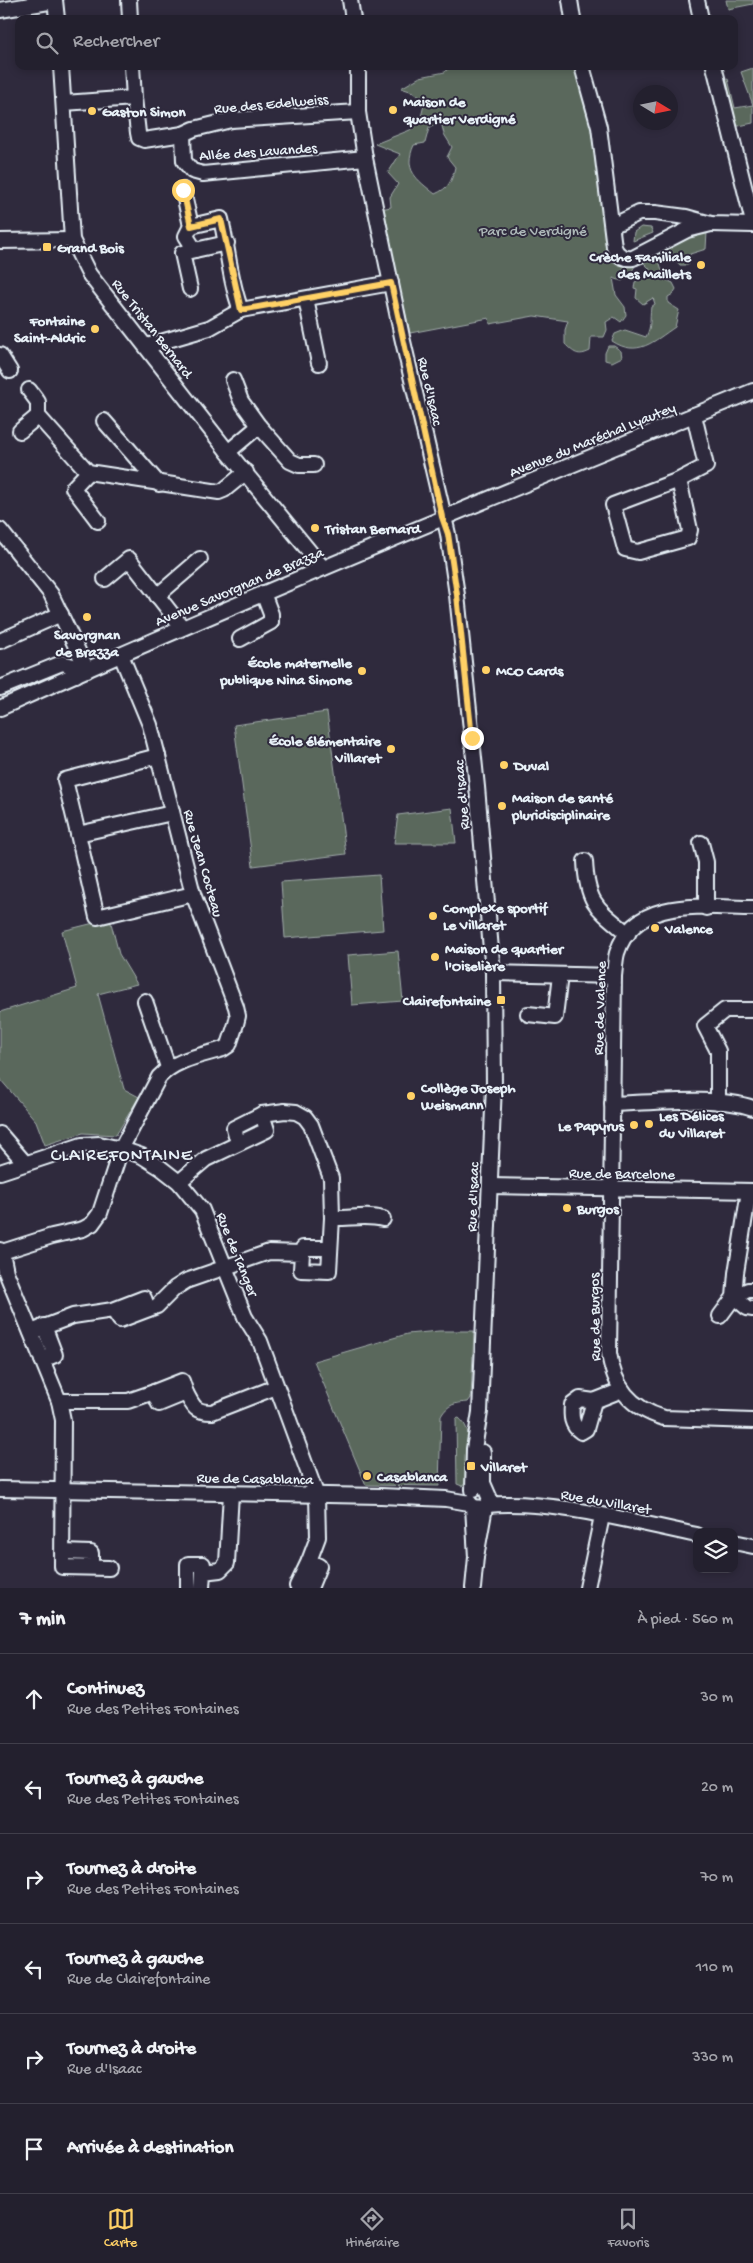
<!DOCTYPE html>
<html lang="fr">
<head>
<meta charset="utf-8">
<style>
	body { margin:0; font-family:"Gochi Hand",sans-serif; background:#2b2836; color:#f1f3f6 }
	.controls { position:absolute; right:15px; bottom:15px; display:grid; overflow:hidden; border-radius:10px; box-shadow:0 2px 8px #0003 }
	.controls button { width:45px; height:45px; display:grid; place-items:center; padding:0; border:0; border-bottom:1px solid #403e4a; background:#23202e; color:#f1f3f6; font:25px sans-serif }
	.compass { position:absolute; left:633px; top:85px; width:45px; height:45px; border-radius:50%; background:#23202e; box-shadow:0 2px 8px #0003; rotate:100deg }
	.stop { position:absolute; width:15px; height:15px; margin:-11px; border:4px solid #ffd166; border-radius:50%; background:#fff }
	.stop.end { background:#ffd166; border-color:#fff; box-shadow:0 1px 5px #0008 }
	.list { margin:0; padding:0; list-style:none }
	h2 { display:flex; justify-content:space-between; align-items:center; height:65px; margin:0; padding:0 20px; font-size:21px }
	h2 small { font-size:16px; font-weight:400; color:#a3a3aa }
	.list li { display:grid; grid-template-columns:32px 1fr auto; gap:15px; align-items:center; box-sizing:border-box; height:90px; padding:0 20px; border-top:1px solid #403e4a }
	.list b { display:block; font-size:19px; white-space:nowrap }
	.list p { margin:0; font-size:16px; white-space:nowrap; color:#a3a3aa }
	.list em { font-size:16px; font-style:normal; color:#a3a3aa }
	.icon { flex:none; width:28px; height:28px; fill:none; stroke:currentColor; stroke-width:2; stroke-linecap:round; stroke-linejoin:round }
	.map { position:relative; flex:none; width:753px; height:1588px; overflow:hidden }
	.search { position:absolute; background:#23202e; box-shadow:0 2px 8px #0003; left:15px; right:15px; top:15px; height:55px; display:flex; align-items:center; gap:12px; box-sizing:border-box; padding:0 18px; border-radius:10px; color:#a3a3aa; font-size:19px }
	.sheet { height:605px; background:#23202e }
	nav { display:flex; justify-content:space-around; align-items:center; box-sizing:border-box; height:70px; border-top:1px solid #403e4a; background:#23202e; font-size:14px; color:#a3a3aa }
	nav a { display:grid; justify-items:center; gap:2px }
	nav .on { color:#ffd166 }
	.map>svg:first-child { display:block }
	.green { fill:#5a675c; stroke:#a1acaa; fill-rule:evenodd }
	.lines { fill:none; stroke-linecap:round; stroke-linejoin:round }
	.minor-casing { stroke:#e8f1f8; stroke-width:18 }
	.minor { stroke:#2f2a3d; stroke-width:14 }
	.route { stroke:#ffd166; stroke-width:6 }
	.poi-dot { fill:#ffd166; stroke:#2f2a3d; stroke-width:2 }
	.labels { text-anchor:middle; stroke-width:4; stroke-linejoin:round; paint-order:stroke }
	.poi-label { font-size:15px; font-weight:bold; fill:#e8f1f8; stroke:#2f2a3d; text-anchor:start }
	.street-label { font-size:15px; fill:#e8f1f8; stroke:#2f2a3d }
	.park-label { font-size:15px; fill:#afbaba; stroke:#2f2a3d }
	.quarter-label { font-size:18px; letter-spacing:1px; fill:#e8f1f8; stroke:#2f2a3d }
</style>
</head>
<body>
<div class="map">
<svg width="753" height="1588" viewBox="0 0 753 1588">
	<rect width="100%" height="100%" fill="#2f2a3d"/>
	<filter id="ink" filterUnits="userSpaceOnUse"><feTurbulence type="fractalNoise" baseFrequency=".02" numOctaves="2"/><feDisplacementMap in="SourceGraphic" scale="10" xChannelSelector="R" yChannelSelector="G"/><feConvolveMatrix kernelMatrix="1 2 1 2 8 2 1 2 1" color-interpolation-filters="sRGB"/></filter>
	<g filter="url(#ink)">
		<!-- green -->
		<g class="green">
			<path d="M726 0H753V4L728 9Z"/>
			<path d="M451 66H576L591 116 610 250 619 264C650 258 676 240 707 232L706 249 690 254 688 265H680L671 254 664 256 659 261 665 279 673 283 676 289 673 294 668 297V303L679 310 675 327C654 341 638 358 612 341L615 334 625 330 646 337C652 325 649 320 651 307L655 304 653 298 643 304 636 298 637 289 634 288 635 282 650 274 649 268 644 263 635 266 630 274 622 281 613 278 616 295 625 307 626 315 621 322 614 317 606 322 607 330 604 337H591L590 351C578 357 574 353 565 344V330L568 321 534 316 490 324 489 318 410 333 381 209 391 207 390 197 398 184 388 173 400 154 375 144 410 130 420 121 425 101 413 92 401 88 420 77 445 72ZM441 122 444 134 452 147 447 157 455 167C452 181 449 188 435 194 416 179 403 170 414 145L425 143 429 128Z"/>
			<path d="M753 68V123L734 127 722 81 728 79 735 108 753 105 741 72Z"/>
			<path d="M641 227 651 228 653 233 633 241 634 232Z"/>
			<path d="M608 346H614L621 351 622 357 612 362 605 360V353Z"/>
			<path d="M327 712 346 854 253 866 234 725Z"/>
			<path d="M452 808 456 843H394L398 815Z"/>
			<path d="M379 875 383 930 285 938 281 882Z"/>
			<path d="M110 919 119 954 137 984 98 994 124 1089 139 1097 116 1135 83 1133 45 1145 36 1121 0 1079V1012L77 988 62 931Z"/>
			<path d="M398 951 403 1001 352 1005 348 955Z"/>
			<path d="M439 1331H474L471 1398 468 1402C455 1403 448 1404 441 1416L439 1486 366 1485 314 1361 407 1334Z"/>
			<path d="M459 1418C475 1431 469 1462 469 1481L462 1486 457 1484 456 1419Z"/>
		</g>
		<g class="lines">
			<!-- minor casing -->
			<g class="minor-casing">
				<g id="minor">
					<path d="M55 0 57 19"/>
					<path d="M129 0 130 19"/>
					<path d="M350 0 353 19"/>
					<path d="M570 0 573 19"/>
					<path d="M697 0 701 19"/>
					<path d="M0 10 55 1"/>
					<path d="M61 66 72 240 89 274 228 452 323 568"/>
					<path d="M358 66V112L365 158 402 337 448 534 457 595 477 787 493 973 494 1085 480 1412 474 1449 473 1490"/>
					<path d="M582 66 599 127 614 247C617 256 624 259 633 258L687 230 711 224"/>
					<path d="M714 66 753 222"/>
					<path d="M134 98 138 133 139 138 144 140 183 134 194 129 231 120 358 112"/>
					<path d="M64 103 134 98 132 66"/>
					<path d="M183 134 184 161 192 171 203 174 365 158"/>
					<path d="M183 190 191 226"/>
					<path d="M612 226 639 213H655L686 217 711 224 753 225"/>
					<path d="M0 241 72 240"/>
					<path d="M227 243 195 250 186 236 191 226 221 219C228 249 230 282 241 310"/>
					<path d="M190 289 182 253 195 250"/>
					<path d="M306 299 319 363"/>
					<path d="M147 346 209 328 241 310 391 283"/>
					<path d="M0 355 10 371"/>
					<path d="M233 380 241 401 259 426 290 461 299 465H314"/>
					<path d="M29 390 38 402V416"/>
					<path d="M104 421 159 484"/>
					<path d="M20 431 38 416 88 472 219 492 224 490 246 472"/>
					<path d="M228 452 259 426"/>
					<path d="M88 472 73 488 98 521"/>
					<path d="M679 480 690 530 688 538 638 552 625 549 613 505 679 480 706 466 694 415"/>
					<path d="M0 530 51 594 87 670"/>
					<path d="M105 579 129 559 182 627"/>
					<path d="M157 596 200 559"/>
					<path d="M240 639 271 622V614L263 593"/>
					<path d="M0 641 61 614"/>
					<path d="M0 688 62 663 73 666 76 675"/>
					<path d="M0 708C249 597 501 493 753 391"/>
					<path d="M172 813 78 834 97 917 193 894"/>
					<path d="M78 834 65 780 158 756"/>
					<path d="M701 843 706 862V908"/>
					<path d="M585 861C587 904 597 908 628 934"/>
					<path d="M753 908C707 908 635 895 617 953 615 960 615 969 614 976L609 1353C614 1387 630 1408 664 1418L753 1421"/>
					<path d="M493 973 614 976"/>
					<path d="M145 1001 168 1067"/>
					<path d="M528 1014 555 1017 560 975"/>
					<path d="M718 1102V1051L705 1026 725 1010H753"/>
					<path d="M612 1104C652 1103 717 1095 753 1108"/>
					<path d="M0 1134 25 1163"/>
					<path d="M238 1143 234 1128 262 1114"/>
					<path d="M0 1172 82 1145 99 1144 121 1149 142 1156 161 1168 179 1182 202 1210 245 1317 260 1341 317 1496 318 1537 309 1561 319 1566 310 1588"/>
					<path d="M490 1186 753 1191"/>
					<path d="M332 1218C349 1219 366 1214 383 1219"/>
					<path d="M0 1250 2 1252 52 1236 83 1229 92 1224 100 1213 121 1149 159 1077C176 1059 200 1056 223 1049L229 1045 236 1024 238 1016 236 1007 193 894 150 725 121 655"/>
					<path d="M2 1252 6 1272 59 1401 63 1420 62 1567 109 1568"/>
					<path d="M302 1253 303 1248H330"/>
					<path d="M753 1290H748L734 1297 747 1308 753 1309"/>
					<path d="M113 1310 144 1298 148 1309"/>
					<path d="M720 1316 734 1297 736 1273 749 1191"/>
					<path d="M31 1332 73 1316 113 1310 120 1320 157 1306 175 1288 186 1281 269 1252 302 1253 301 1270 329 1271 332 1218 331 1178 311 1125 305 1117 296 1112 285 1111 262 1114 267 1130 206 1159 179 1182"/>
					<path d="M42 1360 55 1355 44 1326"/>
					<path d="M154 1392 182 1381 186 1393"/>
					<path d="M59 1401H128L154 1392 159 1404 186 1393C194 1407 194 1412 212 1412L276 1387"/>
					<path d="M594 1401 586 1429 581 1432C571 1425 571 1416 572 1405L580 1399 594 1401 622 1390"/>
					<path d="M0 1489 381 1496 446 1499 469 1503"/>
					<path d="M469 1502 473 1507 476 1557"/>
					<path d="M487 1505C550 1499 634 1522 697 1535"/>
					<path d="M473 1507 483 1508 487 1505 490 1499 483 1483V1452"/>
					<path d="M734 1542 753 1546"/>
					<path d="M63 1552 91 1553V1567"/>
					<path d="M188 1588V1564H203V1572"/>
					<path d="M202 1588 203 1572 220 1570 227 1563 231 1493"/>
					<path d="M302 1588 297 1586 309 1561"/>
					<path d="M473 1588 476 1557 485 1507"/>
					<path d="M587 1588 602 1516"/>
				</g>
			</g>
			<!-- minor -->
			<use href="#minor" class="minor"/>
		</g>
	</g>
	<g class="lines" filter="url(#ink)">
		<!-- route -->
		<path class="route" d="M183 190 191 226 221 219 241 310 391 283 442 517 448 534 457 595 472 738"/>
	</g>
	<!-- markers -->
	<g class="poi-dot">
		<circle cx="393" cy="110" r="5"/>
		<circle cx="92" cy="111" r="5"/>
		<rect x="42" y="242" width="10" height="10" rx="2.5"/>
		<circle cx="701" cy="265" r="5"/>
		<circle cx="95" cy="329" r="5"/>
		<circle cx="315" cy="528" r="5"/>
		<circle cx="87" cy="617" r="5"/>
		<circle cx="486" cy="670" r="5"/>
		<circle cx="362" cy="671" r="5"/>
		<circle cx="391" cy="749" r="5"/>
		<circle cx="504" cy="765" r="5"/>
		<circle cx="502" cy="806" r="5"/>
		<circle cx="433" cy="916" r="5"/>
		<circle cx="655" cy="928" r="5"/>
		<circle cx="435" cy="957" r="5"/>
		<rect x="496" y="995" width="10" height="10" rx="2.5"/>
		<circle cx="411" cy="1096" r="5"/>
		<circle cx="649" cy="1124" r="5"/>
		<circle cx="634" cy="1125" r="5"/>
		<circle cx="567" cy="1208" r="5"/>
		<rect x="466" y="1461" width="10" height="10" rx="2.5"/>
		<circle cx="367" cy="1476" r="5"/>
	</g>
	<g class="labels">
		<!-- poi labels -->
		<g class="poi-label">
			<text x="403" y="106">Maison de<tspan x="403" dy="17">quartier Verdigné</tspan></text>
			<text x="102" y="116">Gaston Simon</text>
			<text x="57" y="252">Grand Bois</text>
			<text x="691" y="261" text-anchor="end">Crèche Familiale<tspan x="691" dy="17">des Maillets</tspan></text>
			<text x="85" y="325" text-anchor="end">Fontaine<tspan x="85" dy="17">Saint-Aldric</tspan></text>
			<text x="325" y="533">Tristan Bernard</text>
			<text x="87" y="639" text-anchor="middle">Savorgnan<tspan x="87" dy="17">de Brazza</tspan></text>
			<text x="352" y="667" text-anchor="end">École maternelle<tspan x="352" dy="17">publique Nina Simone</tspan></text>
			<text x="496" y="675">MCO Cards</text>
			<text x="381" y="745" text-anchor="end">École élémentaire<tspan x="381" dy="17">Villaret</tspan></text>
			<text x="514" y="770">Duval</text>
			<text x="512" y="802">Maison de santé<tspan x="512" dy="17">pluridisciplinaire</tspan></text>
			<text x="443" y="912">Complexe sportif<tspan x="443" dy="17">Le Villaret</tspan></text>
			<text x="665" y="933">Valence</text>
			<text x="445" y="953">Maison de quartier<tspan x="445" dy="17">l'Oiselière</tspan></text>
			<text x="491" y="1005" text-anchor="end">Clairefontaine</text>
			<text x="421" y="1092">Collège Joseph<tspan x="421" dy="17">Weismann</tspan></text>
			<text x="659" y="1120">Les Délices<tspan x="659" dy="17">du Villaret</tspan></text>
			<text x="624" y="1130" text-anchor="end">Le Papyrus</text>
			<text x="577" y="1213">Burgos</text>
			<text x="481" y="1471">Villaret</text>
			<text x="377" y="1481">Casablanca</text>
		</g>
		<!-- street labels -->
		<g class="street-label">
			<text transform="translate(271 103) rotate(-5)" y="5">Rue des Edelweiss</text>
			<text transform="translate(258 151) rotate(-4)" y="5">Allée des Lavandes</text>
			<text transform="translate(153 328) rotate(52)" y="5">Rue Tristan Bernard</text>
			<text transform="translate(431 391) rotate(77)" y="5">Rue d'Isaac</text>
			<text transform="translate(592 439) rotate(-22)" y="5">Avenue du Maréchal Lyautey</text>
			<text transform="translate(239 586) rotate(-23)" y="5">Avenue Savorgnan de Brazza</text>
			<text transform="translate(461 795) rotate(-95)" y="5">Rue d'Isaac</text>
			<text transform="translate(204 863) rotate(74)" y="5">Rue Jean Cocteau</text>
			<text transform="translate(599 1008) rotate(-88)" y="5">Rue de Valence</text>
			<text transform="translate(622 1173) rotate(1)" y="5">Rue de Barcelone</text>
			<text transform="translate(472 1197) rotate(-88)" y="5">Rue d'Isaac</text>
			<text transform="translate(238 1254) rotate(68)" y="5">Rue de Tanger</text>
			<text transform="translate(594 1317) rotate(-91)" y="5">Rue de Burgos</text>
			<text transform="translate(255 1478) rotate(1)" y="5">Rue de Casablanca</text>
			<text transform="translate(606 1501) rotate(10)" y="5">Rue du Villaret</text>
		</g>
		<!-- park labels -->
		<g class="park-label">
			<text x="533" y="235">Parc de Verdigné</text>
		</g>
		<!-- quarter labels -->
		<g class="quarter-label">
			<text x="122" y="1160">CLAIREFONTAINE</text>
		</g>
	</g>
</svg>
<div class="controls">
<button><svg class="icon" aria-label="layers" viewBox="0 0 24 24"><path d="M12 4l9 5-9 5-9-5zM3 14l9 5 9-5"/></svg></button>
</div>
<svg class="compass" viewBox="-18 -18 36 36"><path d="M0-13l5 13h-10z" fill="#e53935"/><path d="M0 13l5-13h-10z" fill="#a3a3aa"/></svg>
<div class="stop" style="left:183px;top:190px"></div>
<div class="stop end" style="left:472px;top:738px"></div>
<div class="search"><svg class="icon" aria-label="search" viewBox="0 0 24 24"><circle cx="10" cy="10" r="6"/><path d="M15 15l6 6"/></svg>Rechercher</div>
</div>
<section class="sheet">
<h2>7 min<small>À pied · 560 m</small></h2>
<ul class="list">
<li><svg class="icon" aria-label="ahead" viewBox="0 0 24 24"><path d="M12 20V5M6 11l6-6 6 6"/></svg><div><b>Continuez</b><p>Rue des Petites Fontaines</p></div><em>30 m</em></li>
<li><svg class="icon" aria-label="left" viewBox="0 0 24 24"><path d="M17 20v-9H6M10 6l-5 5 5 5"/></svg><div><b>Tournez à gauche</b><p>Rue des Petites Fontaines</p></div><em>20 m</em></li>
<li><svg class="icon" aria-label="right" viewBox="0 0 24 24"><path d="M7 20v-9h11M14 6l5 5-5 5"/></svg><div><b>Tournez à droite</b><p>Rue des Petites Fontaines</p></div><em>70 m</em></li>
<li><svg class="icon" aria-label="left" viewBox="0 0 24 24"><path d="M17 20v-9H6M10 6l-5 5 5 5"/></svg><div><b>Tournez à gauche</b><p>Rue de Clairefontaine</p></div><em>110 m</em></li>
<li><svg class="icon" aria-label="right" viewBox="0 0 24 24"><path d="M7 20v-9h11M14 6l5 5-5 5"/></svg><div><b>Tournez à droite</b><p>Rue d'Isaac</p></div><em>330 m</em></li>
<li><svg class="icon" aria-label="arrive" viewBox="0 0 24 24"><path d="M6 21V4h12l-3 4 3 4H6"/></svg><div><b>Arrivée à destination</b></div></li>
</ul>
</section>
<nav>
<a class="on"><svg class="icon" aria-label="map" viewBox="0 0 24 24"><path d="M3 6l6-2 6 2 6-2v14l-6 2-6-2-6 2zM9 4v14M15 6v14"/></svg>Carte</a>
<a><svg class="icon" aria-label="directions" viewBox="0 0 24 24"><path d="M12 3l9 9-9 9-9-9zM9 14v-3h6M13 9l2 2-2 2"/></svg>Itinéraire</a>
<a><svg class="icon" aria-label="saved" viewBox="0 0 24 24"><path d="M7 4h10v16l-5-4-5 4z"/></svg>Favoris</a>
</nav>
</body>
</html>
